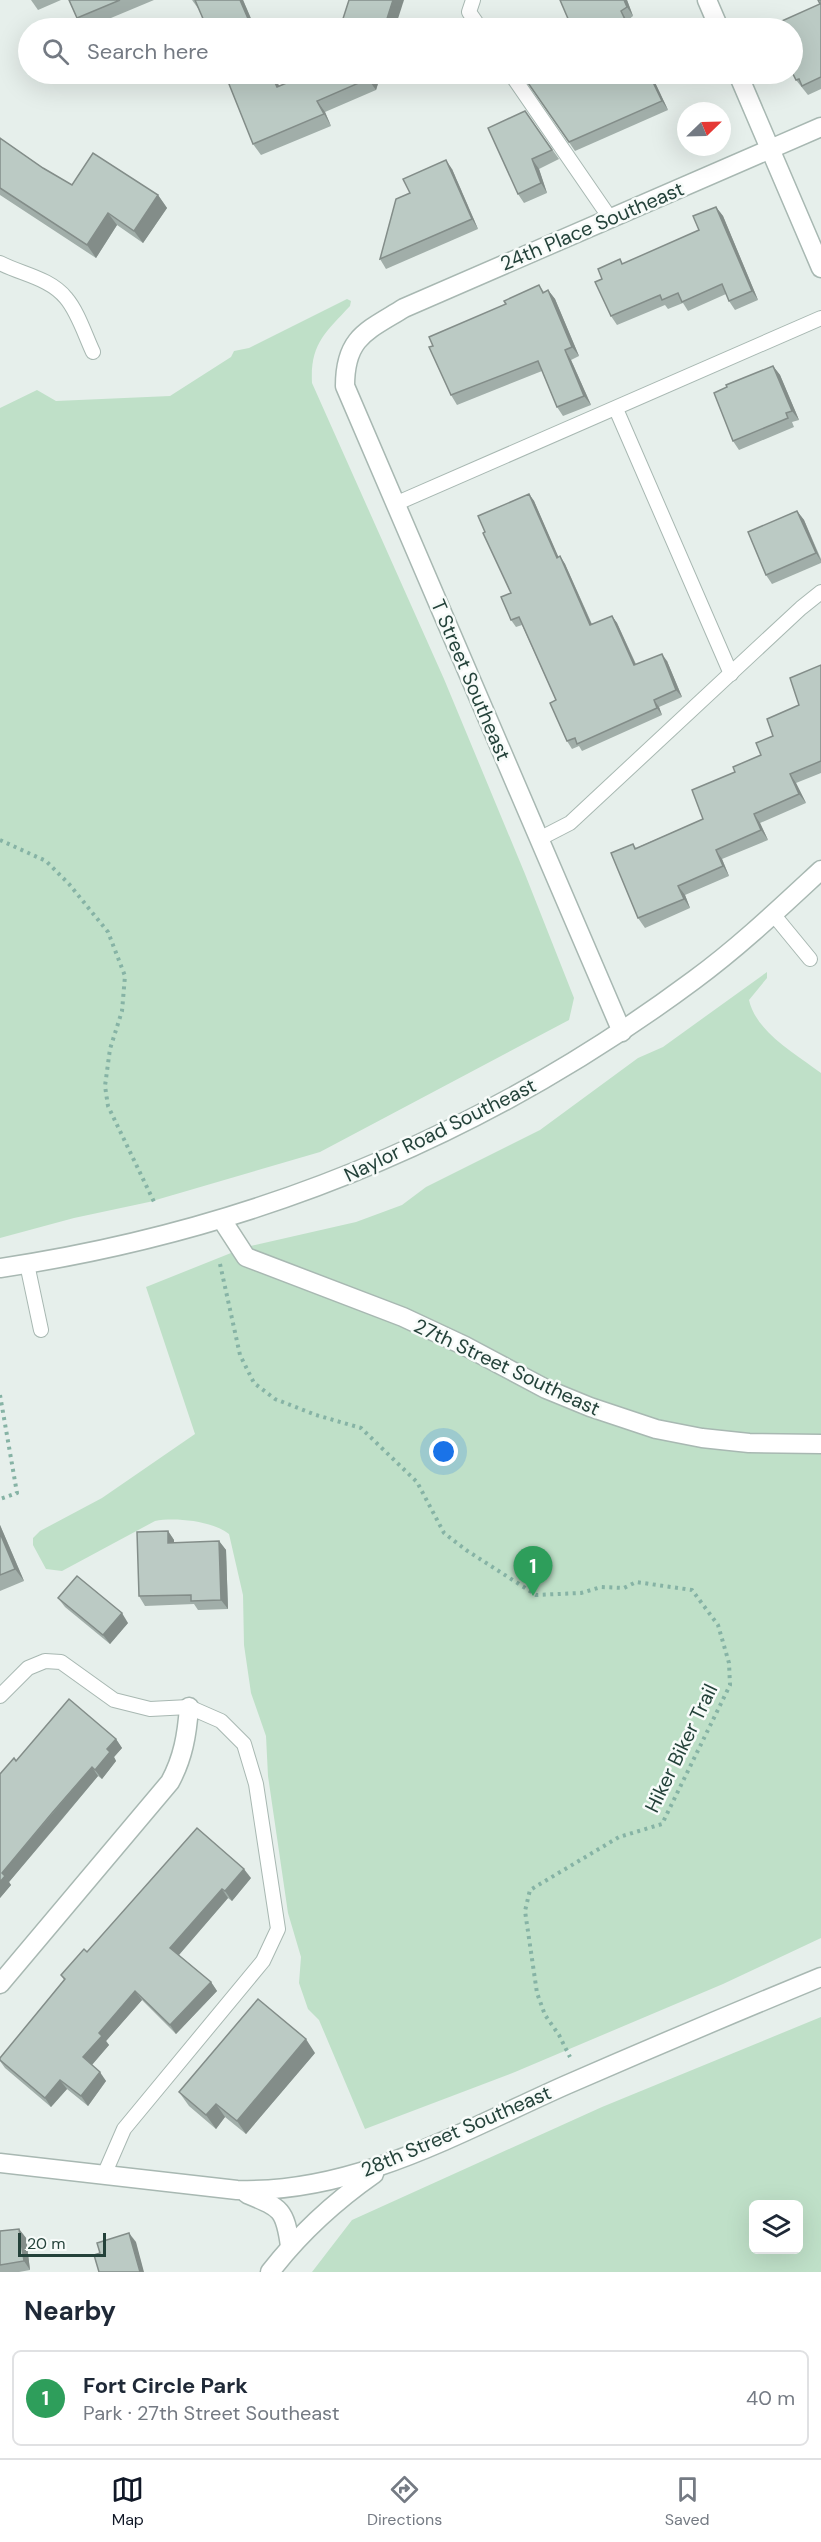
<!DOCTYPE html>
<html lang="en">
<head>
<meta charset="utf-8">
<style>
	body { margin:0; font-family:"DM Sans",sans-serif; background:#f2f2f3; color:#1f2937 }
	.controls { position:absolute; right:18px; bottom:18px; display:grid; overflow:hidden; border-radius:9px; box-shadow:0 6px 24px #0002 }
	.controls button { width:54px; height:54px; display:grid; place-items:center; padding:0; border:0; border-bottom:2px solid #e0e1e3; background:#fff; color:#1f2937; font:30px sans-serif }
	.compass { position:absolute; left:677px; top:102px; width:54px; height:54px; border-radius:50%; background:#fff; box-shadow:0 6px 24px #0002; rotate:67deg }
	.scale { position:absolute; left:18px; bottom:15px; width:88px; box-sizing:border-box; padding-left:6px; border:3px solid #24423a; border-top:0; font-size:16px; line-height:21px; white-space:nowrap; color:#24423a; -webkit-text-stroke:4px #f7fbf9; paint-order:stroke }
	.you { position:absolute; left:444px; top:1452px; width:21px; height:21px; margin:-15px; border:4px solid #fff; border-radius:50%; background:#1a73e8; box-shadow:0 0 0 9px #1a73e833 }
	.badge { display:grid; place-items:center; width:39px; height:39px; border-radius:50%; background:#111827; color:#fff; font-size:20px; font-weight:700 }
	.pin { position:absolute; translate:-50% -50px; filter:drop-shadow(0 2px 3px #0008) }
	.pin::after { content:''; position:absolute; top:32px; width:21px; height:18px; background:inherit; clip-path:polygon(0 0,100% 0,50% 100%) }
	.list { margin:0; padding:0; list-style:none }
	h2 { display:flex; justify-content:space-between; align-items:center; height:78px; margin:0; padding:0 24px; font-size:26px }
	h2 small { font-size:20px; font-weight:400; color:#747a83 }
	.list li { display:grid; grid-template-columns:39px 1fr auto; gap:18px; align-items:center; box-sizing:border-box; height:96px; margin:0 12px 12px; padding:0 12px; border:2px solid #e0e1e3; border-radius:9px }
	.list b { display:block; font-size:22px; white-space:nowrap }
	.list p { margin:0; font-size:20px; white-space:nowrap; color:#747a83 }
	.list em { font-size:20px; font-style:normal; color:#747a83 }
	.icon { flex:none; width:33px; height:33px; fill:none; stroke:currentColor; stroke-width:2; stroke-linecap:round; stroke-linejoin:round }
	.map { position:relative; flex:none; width:821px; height:2272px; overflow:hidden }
	.search { position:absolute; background:#fff; box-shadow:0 6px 24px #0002; left:18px; right:18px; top:18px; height:66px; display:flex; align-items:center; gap:15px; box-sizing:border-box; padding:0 21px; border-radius:33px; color:#747a83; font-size:22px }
	.sheet { height:186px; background:#fff }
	nav { display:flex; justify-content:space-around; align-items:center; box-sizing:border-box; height:84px; border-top:2px solid #e0e1e3; background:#fff; font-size:16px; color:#747a83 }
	nav a { display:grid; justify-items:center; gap:3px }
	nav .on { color:#111827 }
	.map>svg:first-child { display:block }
	.green { fill:#bfe0c8; fill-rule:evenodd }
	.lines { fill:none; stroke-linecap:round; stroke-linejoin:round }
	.service-casing { stroke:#a8b8b2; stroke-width:16 }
	.minor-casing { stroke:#a8b8b2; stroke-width:21 }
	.tertiary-casing { stroke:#a8b8b2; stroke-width:21 }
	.path { stroke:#86b3a5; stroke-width:4; stroke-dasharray:3 4.5; stroke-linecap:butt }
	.service { stroke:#fff; stroke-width:14 }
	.minor { stroke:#fff; stroke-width:18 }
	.tertiary { stroke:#fff; stroke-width:18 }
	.wall { fill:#a1aea9 }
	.shaded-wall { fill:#838d89 }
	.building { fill:#bbcac4; stroke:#838d89; stroke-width:1.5 }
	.labels { text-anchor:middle; stroke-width:5; stroke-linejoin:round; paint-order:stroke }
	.street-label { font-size:20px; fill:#24423a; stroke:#f7fbf9 }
</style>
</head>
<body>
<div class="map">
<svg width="821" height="2272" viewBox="0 0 821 2272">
	<rect width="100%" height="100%" fill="#e6efeb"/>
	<!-- green -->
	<g class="green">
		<path d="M347 299 351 301 350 306C325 333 310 344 312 383L444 679 525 874 574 998 569 1020 320 1152 149 1202 74 1218 0 1238V408L37 390 56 401 170 396 231 357 234 351 249 348Z"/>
		<path d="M767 972V978L749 1000C756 1032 796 1054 821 1073V1938L723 1984 515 2072 365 2129 319 2020 308 2009 299 1983 301 1957 288 1913 268 1776 266 1736 251 1693 244 1645 243 1595 229 1534C213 1521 175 1517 155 1521L62 1571 46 1569 33 1545V1538L40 1531 102 1498 195 1434 146 1287 246 1247 356 1222 402 1205 426 1187 540 1130 638 1058 663 1047Z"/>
		<path d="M821 2017V2272H312L352 2220 602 2107ZM754 2204H798V2250H754Z"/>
	</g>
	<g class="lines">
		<!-- service casing -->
		<g class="service-casing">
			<g id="service">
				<path d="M473 0 469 12 480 28"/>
				<path d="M511 74 610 218"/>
				<path d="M0 263C21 274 50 278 66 298 78 312 85 335 93 352"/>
				<path d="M616 409 731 674"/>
				<path d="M395 504 821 318"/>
				<path d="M539 839 570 823 801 608 821 592"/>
				<path d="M773 914 810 959"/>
				<path d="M27 1264 41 1330"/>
				<path d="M0 1696 28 1668 45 1661 61 1662 114 1700 150 1709 189 1707 221 1721 244 1744 256 1784 278 1929 263 1961 124 2129 104 2175"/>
			</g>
		</g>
		<!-- minor casing -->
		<g class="minor-casing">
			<g id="minor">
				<path d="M707 0 719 28"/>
				<path d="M738 74 821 268"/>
				<path d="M622 1032 345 386C345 337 367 331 404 308L821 127"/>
				<path d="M222 1220 246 1257 403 1317 465 1346 546 1389 590 1407 656 1429 702 1438 749 1443 821 1444"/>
				<path d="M0 1984 170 1782C183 1758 187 1735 189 1707"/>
				<path d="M0 2163 237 2190C355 2194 462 2131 566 2085 651 2048 736 2012 821 1977"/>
				<path d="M247 2194C281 2208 285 2209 290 2246"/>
				<path d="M270 2272C300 2233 334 2202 374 2174"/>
			</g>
		</g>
		<!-- tertiary casing -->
		<g class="tertiary-casing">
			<path id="tertiary" d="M0 1268C255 1230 487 1134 694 980 739 947 780 908 821 870"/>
		</g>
		<!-- path -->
		<g class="path">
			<path d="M0 840 46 861 69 884 108 932 125 976 122 1011 110 1049 105 1086 108 1106 155 1204"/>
			<path d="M220 1264 240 1355 254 1383 275 1399 316 1415 361 1428 417 1482 444 1533 466 1550 536 1595 581 1593 601 1587 624 1588 636 1582 692 1590 718 1625 729 1663 730 1685 662 1824 619 1837 530 1890 525 1911 537 1993 545 2015 559 2035 570 2057"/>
			<path d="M0 1395 17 1493 0 1499"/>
		</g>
		<!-- service -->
		<use href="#service" class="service"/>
		<!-- minor -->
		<use href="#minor" class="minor"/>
		<!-- tertiary -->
		<use href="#tertiary" class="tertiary"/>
	</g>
	<!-- wall -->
	<g class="wall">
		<path d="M31 0H61L38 10Z"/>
		<path d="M69 0H154L87 28H84L77 18Z"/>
		<path d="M192 0H243L255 28 200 11Z"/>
		<path d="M627 0 633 16 627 21 631 28H572Z"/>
		<path d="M821 0V89L808 95 796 80Z"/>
		<path d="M225 74H274L279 86 381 74 376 90 325 112 331 126 261 155 253 144Z"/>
		<path d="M651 74 668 110 575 151 526 80Z"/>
		<path d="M525 111 559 159 539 169 547 193 524 203 518 194Z"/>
		<path d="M0 138 43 168 72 185 158 195 167 208 143 243 117 225 96 258 0 195Z"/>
		<path d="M452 169 478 229 386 269 380 259 410 193Z"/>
		<path d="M716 207 723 216 758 300 735 310 729 301 726 294 688 311 683 303 668 309 665 305 617 325 611 316 620 259 623 264 699 230Z"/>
		<path d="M539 285 544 292 548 290 555 299 579 356 571 360 591 405 563 416 557 407 542 371 457 405 451 395Z"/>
		<path d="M773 366 780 375 799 420 792 422 794 427 739 450 733 441Z"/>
		<path d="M529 494 534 501 558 557 560 556 565 564 592 624 612 616 617 623 636 664 667 661 682 697 659 707 662 715 582 751 579 746 572 749 567 741 556 700 522 625 516 627 511 620V593L485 532Z"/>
		<path d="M797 511 804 520 821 559V563L772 584 766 575Z"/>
		<path d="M821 665V773L796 783 806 803 760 823 768 840 722 859 729 876 685 895 690 908 645 928 638 918 633 844 636 848 703 819 735 772 761 755 773 736 799 705Z"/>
		<path d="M0 1525 24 1581 0 1591Z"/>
		<path d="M168 1531 174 1540V1543L219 1541 226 1550 228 1609 198 1610 194 1604 145 1606 139 1596Z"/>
		<path d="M58 1598 128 1623 110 1644 65 1607Z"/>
		<path d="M116 1739 122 1748 114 1757 116 1761 102 1779 98 1776 59 1823 9 1882 11 1885 0 1898 16 1761Z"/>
		<path d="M251 1878 232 1901 228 1898 179 1955 211 1982 217 1991 176 2034 142 2000 106 2041 109 2045 92 2065 106 2081 88 2106 67 2089 51 2107 5 2068 0 2061V2058L64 1980 61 1975 87 1952Z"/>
		<path d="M315 2053 246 2134 225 2117 216 2129 189 2106 179 2092Z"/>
		<path d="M19 2229 26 2238 30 2270 19 2272H0V2231Z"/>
	</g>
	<!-- shaded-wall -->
	<g class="shaded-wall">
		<path d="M240 0H243L255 28H252Z"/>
		<path d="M393 0H404L395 28H384Z"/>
		<path d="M624 0H627L633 16 627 7Z"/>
		<path d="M621 11 627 21 631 28H629Z"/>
		<path d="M271 74H274L284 98 277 87Z"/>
		<path d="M370 74H381L376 90 368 79Z"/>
		<path d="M649 74H651L668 110 662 101Z"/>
		<path d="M317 101 325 112 331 126 324 114Z"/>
		<path d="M532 159 539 169 547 193 541 183Z"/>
		<path d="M446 160 452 169 478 229 472 219Z"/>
		<path d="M158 195 167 208 143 243 134 231Z"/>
		<path d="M716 207 723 216 758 300 752 291Z"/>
		<path d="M108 213 117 225 96 258 87 245Z"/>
		<path d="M548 290 555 299 579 356 572 347Z"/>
		<path d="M565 350 571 360 591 405 584 396Z"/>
		<path d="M773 366 780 375 799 420 792 411Z"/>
		<path d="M529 494 534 501 562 565 557 558Z"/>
		<path d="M797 511 804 520 821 561 816 553Z"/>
		<path d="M560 556 565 564 595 632 590 625Z"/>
		<path d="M612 616 617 623 639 672 634 665Z"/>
		<path d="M662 654 667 661 682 697 676 690Z"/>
		<path d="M654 700 659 707 662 715 657 708Z"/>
		<path d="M790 774 796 783 806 803 799 794Z"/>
		<path d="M754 814 760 823 768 840 761 830Z"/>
		<path d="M716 850 722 859 729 876 723 866Z"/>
		<path d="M678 886 685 895 690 908 684 899Z"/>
		<path d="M0 1525 24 1581 15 1569 0 1533Z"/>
		<path d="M168 1531 174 1540V1552L168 1543Z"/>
		<path d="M219 1541 226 1550 228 1609 221 1600Z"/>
		<path d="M122 1613 128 1623 110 1644 103 1635Z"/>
		<path d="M116 1739 122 1748 114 1757 116 1761 102 1779 95 1770 107 1749Z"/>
		<path d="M92 1767 98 1776 9 1882 11 1885 0 1898V1882L2 1873Z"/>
		<path d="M244 1869 251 1878 232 1901 225 1891Z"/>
		<path d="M222 1889 228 1898 177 1957 170 1948Z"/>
		<path d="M211 1982 217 1991 176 2034 170 2025Z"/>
		<path d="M135 1991 142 2000 106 2041 109 2045 90 2067 83 2057 99 2033Z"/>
		<path d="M306 2039 315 2053 246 2134 237 2121Z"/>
		<path d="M100 2072 106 2081 88 2106 81 2096Z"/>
		<path d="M60 2080 67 2089 51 2107 45 2098Z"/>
		<path d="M216 2104 225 2117 216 2129 206 2115Z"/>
		<path d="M19 2229 26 2238 30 2270 24 2261Z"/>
		<path d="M129 2233 136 2242 144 2272H140Z"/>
	</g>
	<!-- building -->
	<g class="building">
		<path d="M69 0H120L77 18Z"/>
		<path d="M195 0H240L252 28H207Z"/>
		<path d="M349 0H393L384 28H340Z"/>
		<path d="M560 0H624L627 7 621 11 629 28H572Z"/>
		<path d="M818 0H821V77L802 86 799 79 796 80 792 72V28H774L773 25 820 4Z"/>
		<path d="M225 74H271L277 87 308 74H370L368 79 317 101 324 114 253 144Z"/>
		<path d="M541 74H649L662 101 569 142 526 80Z"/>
		<path d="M525 111 552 150 532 159 541 183 518 194 488 128Z"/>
		<path d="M0 138 43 168 72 185 93 153 158 195 134 231 108 213 87 245 0 188Z"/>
		<path d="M446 160 472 219 380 259 396 199 410 193 403 179Z"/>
		<path d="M716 207 752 291 729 301 722 284 682 302 678 293 662 300 660 295 611 316 595 282 602 279 598 269 620 259 622 264 699 230 693 216Z"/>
		<path d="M539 285 543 293 548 290 572 347 565 350 584 396 557 407 538 361 451 395 429 347 433 346 429 337 506 304 504 301Z"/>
		<path d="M773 366 792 411 786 413 788 418 733 441 714 393 727 387 726 385Z"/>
		<path d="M529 494 557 558 560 556 590 625 612 616 634 665 662 654 676 690 654 700 657 708 577 744 575 738 567 741 550 703 556 700 519 617 511 620 501 597 511 593 483 533 485 532 478 516Z"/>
		<path d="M797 511 816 553 766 575 748 532Z"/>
		<path d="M821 665V761L790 774 799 794 754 814 761 830 716 850 723 866 678 886 684 899 638 918 611 853 633 844 635 849 703 819 692 790 735 772 733 767 761 755 756 743 773 736 767 719 799 705 790 678Z"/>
		<path d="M168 1531V1543L219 1541 221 1600 191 1601V1595L139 1596 137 1532Z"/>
		<path d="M0 1533 15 1569 0 1575Z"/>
		<path d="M77 1576 122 1613 103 1635 58 1598Z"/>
		<path d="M69 1699 116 1739 107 1749 110 1752 95 1770 92 1767 52 1813 2 1873 5 1876 0 1882V1774L14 1758 16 1761Z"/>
		<path d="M197 1828 244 1869 225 1891 222 1889 170 1948 211 1982 170 2025 135 1991 99 2033 102 2036 83 2057 100 2072 81 2096 60 2080 45 2098 0 2060V2058L65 1979 61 1975 84 1949 87 1952Z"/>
		<path d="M258 1999 306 2039 237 2121 216 2104 206 2115 179 2092Z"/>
		<path d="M19 2229 24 2261 0 2265V2231Z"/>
		<path d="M129 2233 140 2272H99L94 2255 100 2253 97 2243Z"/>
	</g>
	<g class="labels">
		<!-- street labels -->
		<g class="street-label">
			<text transform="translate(592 226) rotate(-23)" y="7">24th Place Southeast</text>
			<text transform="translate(471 680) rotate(67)" y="7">T Street Southeast</text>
			<text transform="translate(440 1130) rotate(-26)" y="7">Naylor Road Southeast</text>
			<text transform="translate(507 1367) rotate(25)" y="7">27th Street Southeast</text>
			<text transform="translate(681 1748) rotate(-64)" y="7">Hiker Biker Trail</text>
			<text transform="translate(456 2131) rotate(-23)" y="7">28th Street Southeast</text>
		</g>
	</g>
</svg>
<div class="controls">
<button><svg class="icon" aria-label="layers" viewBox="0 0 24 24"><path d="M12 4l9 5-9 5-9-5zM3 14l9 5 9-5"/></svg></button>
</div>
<svg class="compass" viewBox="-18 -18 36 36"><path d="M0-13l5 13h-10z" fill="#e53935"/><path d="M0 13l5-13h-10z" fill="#747a83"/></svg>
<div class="scale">20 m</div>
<div class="you"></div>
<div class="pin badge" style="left:533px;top:1596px;background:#2e9e5b">1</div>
<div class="search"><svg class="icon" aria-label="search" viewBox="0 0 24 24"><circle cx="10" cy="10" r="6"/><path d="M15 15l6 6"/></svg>Search here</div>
</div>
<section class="sheet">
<h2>Nearby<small></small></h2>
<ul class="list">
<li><span class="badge" style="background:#2e9e5b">1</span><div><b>Fort Circle Park</b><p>Park · 27th Street Southeast</p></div><em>40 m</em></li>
</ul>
</section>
<nav>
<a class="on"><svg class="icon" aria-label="map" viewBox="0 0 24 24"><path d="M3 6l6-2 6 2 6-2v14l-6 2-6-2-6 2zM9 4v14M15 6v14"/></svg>Map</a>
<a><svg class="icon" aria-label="directions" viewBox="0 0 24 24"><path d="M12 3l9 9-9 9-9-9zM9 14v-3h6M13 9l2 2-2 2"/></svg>Directions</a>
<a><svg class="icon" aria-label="saved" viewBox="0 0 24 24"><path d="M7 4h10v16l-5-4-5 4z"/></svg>Saved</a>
</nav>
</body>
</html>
